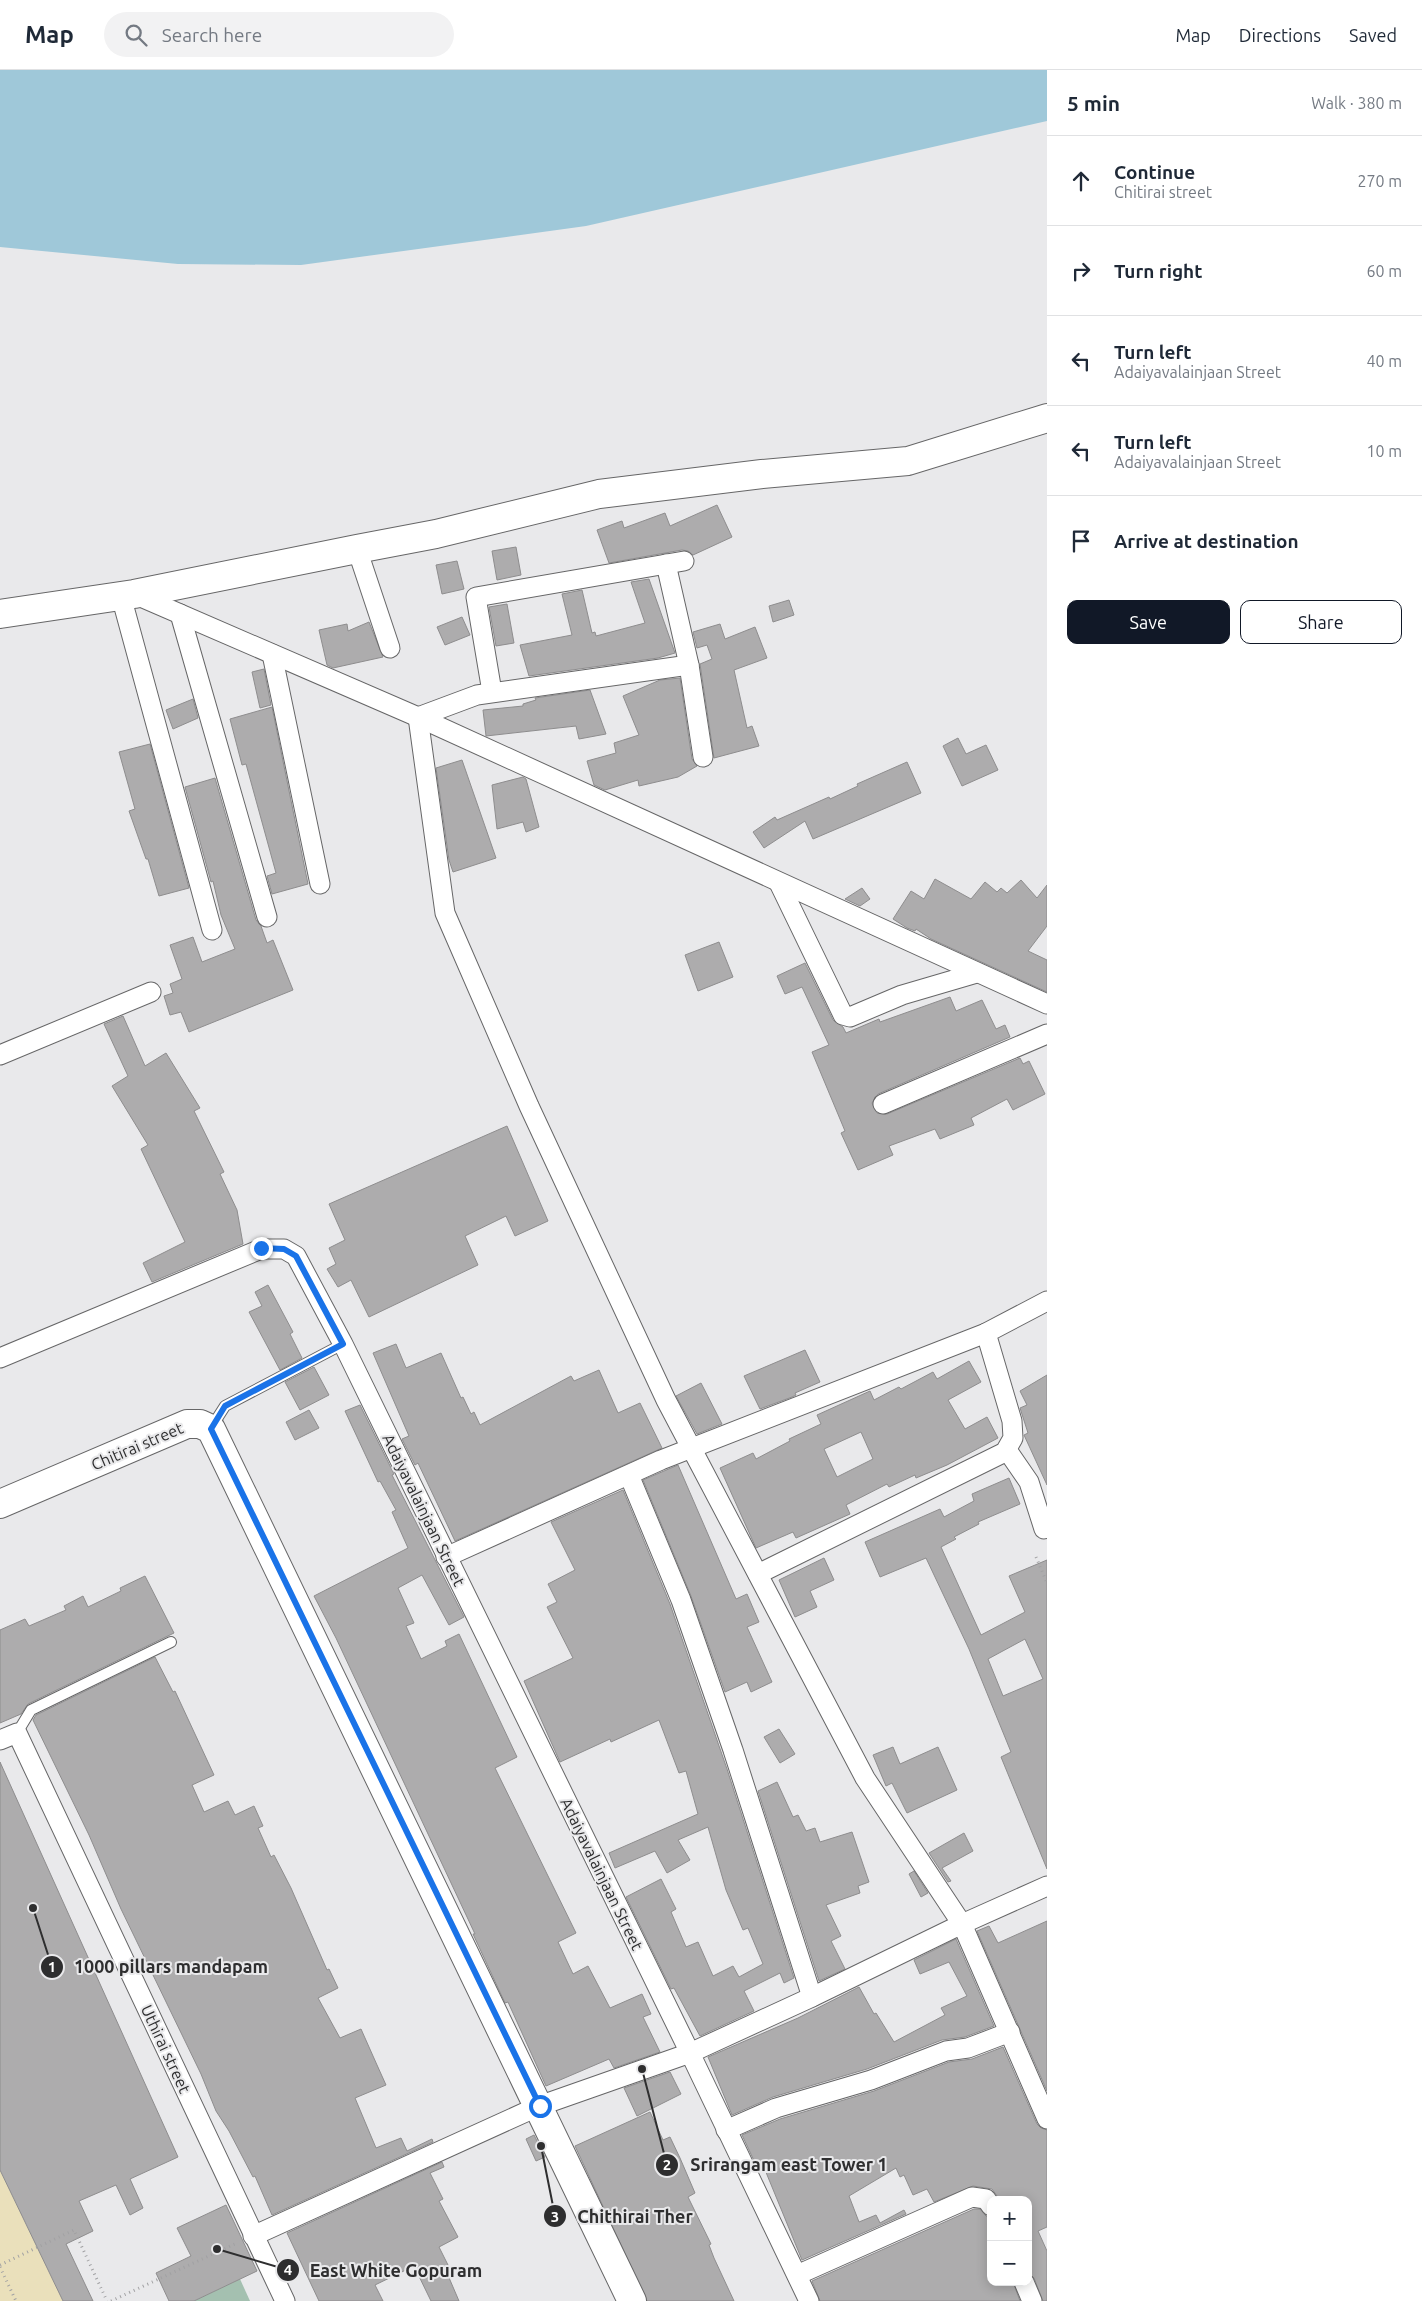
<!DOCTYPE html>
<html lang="en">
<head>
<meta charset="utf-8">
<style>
	body { margin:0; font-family:Ubuntu,sans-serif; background:#f2f2f3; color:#1f2937 }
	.controls { position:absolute; right:15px; bottom:15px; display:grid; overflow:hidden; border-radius:10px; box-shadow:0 2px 12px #0003 }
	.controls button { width:45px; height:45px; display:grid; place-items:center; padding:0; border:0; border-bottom:1px solid #e0e1e3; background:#fff; color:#1f2937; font:25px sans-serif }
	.stop { position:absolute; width:15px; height:15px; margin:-11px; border:4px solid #1a73e8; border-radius:50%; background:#fff }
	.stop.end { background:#1a73e8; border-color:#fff; box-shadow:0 1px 5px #0008 }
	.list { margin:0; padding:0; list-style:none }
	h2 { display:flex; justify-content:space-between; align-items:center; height:65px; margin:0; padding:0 20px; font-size:21px }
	h2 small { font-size:16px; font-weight:400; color:#747a83 }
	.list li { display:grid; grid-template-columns:32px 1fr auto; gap:15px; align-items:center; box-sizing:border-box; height:90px; padding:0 20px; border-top:1px solid #e0e1e3 }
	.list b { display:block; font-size:19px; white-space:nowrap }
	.list p { margin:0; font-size:16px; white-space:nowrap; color:#747a83 }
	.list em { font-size:16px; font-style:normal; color:#747a83 }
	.actions { display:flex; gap:10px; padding:15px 20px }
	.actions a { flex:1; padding:11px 0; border:1px solid #111827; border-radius:10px; text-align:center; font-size:18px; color:#111827 }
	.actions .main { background:#111827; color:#fff }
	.icon { flex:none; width:28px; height:28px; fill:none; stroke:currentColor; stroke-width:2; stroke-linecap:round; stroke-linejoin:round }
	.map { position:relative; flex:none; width:1047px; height:2231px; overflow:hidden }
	header { display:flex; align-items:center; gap:30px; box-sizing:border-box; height:70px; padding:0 25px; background:#fff; border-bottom:1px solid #e0e1e3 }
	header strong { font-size:24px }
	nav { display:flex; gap:28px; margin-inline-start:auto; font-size:18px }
	.search { width:350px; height:45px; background:#f2f2f3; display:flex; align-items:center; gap:12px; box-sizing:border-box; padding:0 18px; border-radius:28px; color:#747a83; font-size:19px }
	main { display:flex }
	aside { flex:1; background:#fff }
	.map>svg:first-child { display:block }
	.green { fill:#a4c0b0 }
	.sand { fill:#eae0bb }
	.water { fill:#9fc8d9 }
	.building { fill:#adacad; stroke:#8e8d8e; fill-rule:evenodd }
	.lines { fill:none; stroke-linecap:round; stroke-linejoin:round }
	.lane-casing { stroke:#666667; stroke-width:12 }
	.street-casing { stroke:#666667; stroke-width:21 }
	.secondary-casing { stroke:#666667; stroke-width:30 }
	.path { stroke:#a1a1a3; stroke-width:3; stroke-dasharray:1 4; stroke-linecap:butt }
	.lane { stroke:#fff; stroke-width:10 }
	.street { stroke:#fff; stroke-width:19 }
	.secondary { stroke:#fff; stroke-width:28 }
	.route { stroke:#1a73e8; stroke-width:6 }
	.labels { text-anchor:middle; stroke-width:4; stroke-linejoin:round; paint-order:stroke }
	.street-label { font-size:16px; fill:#2e2e2f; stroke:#e9e9eb }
	.leader { fill:none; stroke:#2e2e2f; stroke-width:2 }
	.callout-dot { fill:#2e2e2f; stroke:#e9e9eb; stroke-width:2 }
	.mark-label { font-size:15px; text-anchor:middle; font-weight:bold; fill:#fff }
	.callout-label { font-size:18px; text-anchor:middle; font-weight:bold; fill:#2e2e2f; stroke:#e9e9eb; stroke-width:4; stroke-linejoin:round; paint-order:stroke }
</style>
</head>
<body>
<header>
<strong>Map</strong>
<div class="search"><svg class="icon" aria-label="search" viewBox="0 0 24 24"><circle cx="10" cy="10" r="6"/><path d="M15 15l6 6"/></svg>Search here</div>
<nav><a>Map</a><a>Directions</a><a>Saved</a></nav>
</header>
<main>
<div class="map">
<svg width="1047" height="2231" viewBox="0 0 1047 2231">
	<rect width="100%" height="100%" fill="#e9e9eb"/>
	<!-- green -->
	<path class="green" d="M240 2209 250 2231H194Z"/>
	<!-- sand -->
	<path class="sand" d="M0 2100 63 2231H0Z"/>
	<!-- water -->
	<path class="water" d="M0 0H1047V51L586 156 301 195 178 194 0 177Z"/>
	<!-- building -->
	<g class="building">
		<path d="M717 435 732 467 693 485 688 481 682 480 609 493 597 460 622 451 624 458 665 443 670 456Z"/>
		<path d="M516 477 521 505 497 510 492 481Z"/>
		<path d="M457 491 464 519 442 524 436 495Z"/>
		<path d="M649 509 675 583 658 588 529 606 520 575 572 565 562 524 582 520 592 563 595 562 596 566 645 553 631 512Z"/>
		<path d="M789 530 794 545 773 552 769 536Z"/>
		<path d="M507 534 514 573 496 576 489 537Z"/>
		<path d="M462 547 470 565 445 575 437 557Z"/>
		<path d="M369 552 383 587 333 598 327 595 319 560 347 554 348 561Z"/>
		<path d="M720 554 725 569 755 557 767 588 734 600 747 658 752 656 759 676 714 688 700 594 712 589 707 575 697 578 693 562Z"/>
		<path d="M264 599 271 635 260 638 252 602Z"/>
		<path d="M680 608 692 689 697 696 678 707 639 716 638 710 605 720 594 715 587 691 616 683 614 673 639 665 623 626 660 610Z"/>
		<path d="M590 620 606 664 579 669 576 656 486 666 483 640 523 636V634L536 630 535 628Z"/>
		<path d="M193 629 198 648 173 659 166 640Z"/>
		<path d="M272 637 308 814 272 824 267 806 276 803 246 694 242 695 230 649Z"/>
		<path d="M958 668 966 684 986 675 998 700 962 716 943 676Z"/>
		<path d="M150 674 189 818 159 826 148 789H146L129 741 135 739 119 682Z"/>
		<path d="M462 690 496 788 453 802 449 790 436 698Z"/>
		<path d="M907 692 921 723 813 769 805 751 764 778 753 762 775 747 777 750 829 727 830 729 858 716 857 714Z"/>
		<path d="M523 707 526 709 539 757 526 762 523 752 497 759 492 715Z"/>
		<path d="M215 708 256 850 261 856 267 873 273 870 293 920 189 962 181 942 170 945 164 926 173 923 170 914 182 909 170 875 193 867 202 892 235 879 221 845 213 811 211 812 185 717Z"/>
		<path d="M935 809 971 829 985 812 997 822 1001 818 1007 823 1021 810 1037 828 1047 815V856L1028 881 1047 890V922L931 869 916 859 915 861 907 858 893 849 911 821 924 829Z"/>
		<path d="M862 818 870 829 860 836 845 829Z"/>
		<path d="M719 872 733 907 698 921 685 885Z"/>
		<path d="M805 893 833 950 843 957 846 963 879 949 880 952 950 927 956 941 982 930 996 959 1005 955 1010 967 878 1024 872 1033 877 1043 887 1044 1020 988 1023 994 1029 991 1045 1024 1013 1040 1007 1029 971 1048 974 1055 940 1069 935 1059 889 1076 893 1085 858 1100 841 1063 845 1061 812 982 829 975 802 917 785 924 777 906Z"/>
		<path d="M123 946 145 996 166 983 200 1038 194 1041 224 1102 220 1104 237 1140 243 1174 152 1212 143 1193 185 1172 141 1079 148 1075 112 1016 128 1006 104 954Z"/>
		<path d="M507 1056 548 1151 515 1166 506 1146 465 1166 478 1195 369 1247 351 1210 338 1217 327 1199 336 1194 329 1178 345 1170 329 1134Z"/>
		<path d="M268 1215 293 1262 290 1264 302 1288 280 1300 249 1242 262 1236 255 1222Z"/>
		<path d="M396 1274 406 1298 441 1283 461 1328 463 1327 471 1344 474 1342 480 1355 571 1306 574 1311 599 1300 618 1343 640 1333 662 1378 455 1471 418 1393 415 1395 402 1369 409 1366 373 1283Z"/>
		<path d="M805 1280 820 1312 795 1323 796 1325 792 1327 760 1339 744 1306Z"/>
		<path d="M969 1291 981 1312 948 1330 965 1359 987 1347 998 1368 947 1395 916 1408 915 1405 889 1417 887 1414 846 1435 850 1444 796 1468 793 1462 756 1478 720 1398 753 1383 756 1389 790 1371 789 1369 821 1354 817 1345 870 1321 874 1330 899 1317 901 1319 933 1302 937 1309ZM861 1362 873 1389 837 1407 824 1379Z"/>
		<path d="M314 1297 329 1325 300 1340 285 1312Z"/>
		<path d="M1047 1305V1415L1024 1365 1028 1363 1020 1338 1027 1335 1020 1321Z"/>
		<path d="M701 1313 722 1354 697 1364 676 1326Z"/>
		<path d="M360 1335 394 1404 392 1405 464 1547 449 1555 422 1505 398 1518 414 1553 406 1556 421 1589 447 1576 445 1571 459 1564 517 1687 495 1698 576 1863 558 1872 573 1904 588 1896 610 1938 642 1924 651 1944 643 1947 660 1982 614 1998 609 1989 546 2016 508 1932 505 1933 473 1864H475L336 1568 314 1526 408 1478 392 1442 396 1440 380 1411 378 1412 345 1341Z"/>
		<path d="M309 1340 319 1358 295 1370 286 1352Z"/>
		<path d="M678 1395 736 1529 747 1524 759 1552 747 1557 772 1612 751 1622 747 1612 725 1622 691 1526 643 1410Z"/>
		<path d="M1009 1408 1020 1434 978 1452 979 1454 954 1467 956 1469 941 1477 981 1565 1025 1542 1009 1506 1047 1490V1799L1001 1687 1011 1682 969 1579 926 1488 880 1507 865 1472 940 1439 944 1447 974 1431 972 1424ZM1025 1569 1043 1609 1003 1626 988 1589Z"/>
		<path d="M623 1420 670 1534 727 1699 794 1908 784 1913 780 1903 744 1921 754 1941 700 1966 674 1918 671 1919 626 1827 661 1809 676 1839 671 1842 686 1877 698 1872 713 1906 733 1896 739 1907 763 1894 748 1858 743 1860 726 1820 708 1757 678 1770 690 1790 667 1803 655 1781 615 1798 609 1783 698 1744 686 1701 679 1703 659 1650 611 1672 610 1669 560 1692 524 1611 573 1588 547 1537 557 1532 548 1514 575 1500 551 1452Z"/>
		<path d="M824 1488 834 1510 810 1521 817 1537 795 1547 779 1510Z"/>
		<path d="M145 1506 174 1563 28 1634 21 1644 0 1653V1560L25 1549 29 1556 66 1540 64 1536 83 1526 88 1537 121 1521 120 1518Z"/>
		<path d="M155 1587 173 1622 175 1621 214 1705 192 1715 204 1742 228 1731 235 1745 254 1736 263 1756 258 1758 271 1787 274 1785 291 1818 327 1900 329 1899 338 1918 318 1928 340 1968 361 1959 377 1995 386 2015 355 2028 376 2078 401 2068 407 2081 432 2069 433 2072 272 2145 255 2106 253 2107 229 2061 216 2041 201 2004 121 1839 89 1765 33 1650 36 1645Z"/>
		<path d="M779 1659 795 1684 780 1693 764 1667Z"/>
		<path d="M893 1677 900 1694 938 1677 957 1720 907 1743 892 1713 886 1716 873 1685Z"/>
		<path d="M0 1692 178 2087 130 2109 143 2138 130 2145 116 2115 79 2131 93 2161 66 2174 93 2231H63L0 2100Z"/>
		<path d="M777 1712 793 1747 798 1745 806 1761 815 1758 820 1772 852 1762 869 1812 858 1816 860 1823 826 1835 841 1866 831 1871 845 1899 819 1911 758 1721Z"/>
		<path d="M964 1763 973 1781 942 1798 951 1811 948 1812 929 1783Z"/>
		<path d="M914 1801 928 1823 921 1827 909 1804Z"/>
		<path d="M1047 1851V2021L977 1861 989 1856 998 1873Z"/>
		<path d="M956 1869 994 1956 965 1967 942 1970 867 1999 773 2027 732 2045 708 1987 798 1948 859 1917 874 1944 876 1943 894 1972 945 1945 941 1938 967 1926 949 1892 920 1904 914 1890Z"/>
		<path d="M1003 1977 1037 2054 1041 2058 1047 2060V2157L1038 2161 1047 2181V2231H1043L1034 2208 1028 2202V2130H1000L992 2119 973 2116 934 2132 927 2119 913 2125 904 2105 900 2107 896 2098 849 2126 859 2152 876 2145 880 2153 904 2140 906 2144 802 2190 763 2095 757 2097 742 2065 780 2049 874 2021 949 1992 972 1989Z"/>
		<path d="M670 2002 681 2024 637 2046 624 2018Z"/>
		<path d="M650 2042 663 2070 670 2067 680 2088 695 2123 688 2127 711 2174 709 2175 714 2188 734 2231H647L575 2076Z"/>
		<path d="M534 2065 545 2087 536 2091 526 2069Z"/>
		<path d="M442 2092 444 2097 430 2103 443 2129 439 2131 458 2167 439 2177 451 2201 447 2203 459 2231H431L414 2196 375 2215 383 2231H319L287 2163Z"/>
		<path d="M226 2135 257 2201 194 2231H169L156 2203 191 2186 177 2158Z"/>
		<path d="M974 2139H980L986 2146 991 2147V2212H1013L1020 2231H820L812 2211Z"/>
	</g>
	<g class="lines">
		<!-- lane casing -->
		<g class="lane-casing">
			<g id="lane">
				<path d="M211 1358 225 1336 343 1274"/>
				<path d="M17 1663 31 1640 171 1572"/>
			</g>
		</g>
		<!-- street casing -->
		<g class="street-casing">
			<g id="street">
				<path d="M357 479 390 578"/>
				<path d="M666 494 689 595 703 687"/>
				<path d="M134 524 418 647 1047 934"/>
				<path d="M121 526 212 860"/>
				<path d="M180 544 267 847"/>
				<path d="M272 584 320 814"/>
				<path d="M689 595 477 625 418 647 445 843 529 1036 666 1330 865 1708 962 1854 1047 1816"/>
				<path d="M492 622 476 527 684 491"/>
				<path d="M779 813 843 945 850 947 902 925 977 903"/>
				<path d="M0 985 151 922"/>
				<path d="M883 1034 1047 964"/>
				<path d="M0 1288 261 1179H284L296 1186 343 1274 690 1983 809 2231"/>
				<path d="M1007 1380 1029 1412 1044 1459"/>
				<path d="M629 1405 681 1530 733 1680 812 1927"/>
				<path d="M446 1487 661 1390 986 1263"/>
				<path d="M758 1504 1005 1382 1013 1368 1012 1351 986 1263 1047 1231"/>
				<path d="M0 1670 17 1663 285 2231"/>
				<path d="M726 2060 776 2038 871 2010 946 1981 968 1978 1010 1962"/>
				<path d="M253 2166 539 2036 690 1983 812 1927 962 1854 1047 2049"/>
				<path d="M797 2205 972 2127 986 2129 991 2136"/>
				<path d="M1024 2212 1032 2231"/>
			</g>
		</g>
		<!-- secondary casing -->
		<g class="secondary-casing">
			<g id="secondary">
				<path d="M0 544 134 524 357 479 436 464 599 424 762 404 908 391 1047 348"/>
				<path d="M0 1434 187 1354H200L211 1359 632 2231"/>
			</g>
		</g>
		<!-- path -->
		<g class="path">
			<path d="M1036 1487 1047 1513"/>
			<path d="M0 2195 74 2160 107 2231"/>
			<path d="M0 2197 16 2231"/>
			<path d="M111 2231 237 2173"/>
		</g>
		<!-- lane -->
		<use href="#lane" class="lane"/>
		<!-- street -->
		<use href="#street" class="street"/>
		<!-- secondary -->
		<use href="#secondary" class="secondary"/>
	</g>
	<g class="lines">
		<!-- route -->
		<path class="route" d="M261 1178 284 1179 296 1186 343 1274 225 1336 211 1359 540 2036"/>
	</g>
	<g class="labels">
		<!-- street labels -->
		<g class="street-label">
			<text transform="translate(137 1376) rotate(-23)" y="6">Chitirai street</text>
			<text transform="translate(424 1440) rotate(64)" y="6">Adaiyavalainjaan Street</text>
			<text transform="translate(602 1804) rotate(64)" y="6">Adaiyavalainjaan Street</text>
			<text transform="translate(166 1979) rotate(65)" y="6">Uthirai street</text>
		</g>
	</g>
	<!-- callouts -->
	<path class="leader" d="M33 1838L52 1897M642 1999L667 2095M541 2076L555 2146M217 2179L288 2200"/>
	<g class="callout-dot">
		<circle cx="33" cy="1838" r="5"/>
		<circle cx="642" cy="1999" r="5"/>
		<circle cx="541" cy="2076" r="5"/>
		<circle cx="217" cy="2179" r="5"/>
		<circle cx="52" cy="1897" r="12"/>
		<circle cx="667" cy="2095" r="12"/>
		<circle cx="555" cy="2146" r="12"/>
		<circle cx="288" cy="2200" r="12"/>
	</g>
	<g class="mark-label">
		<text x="52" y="1902">1</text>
		<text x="667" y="2100">2</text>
		<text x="555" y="2152">3</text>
		<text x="288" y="2205">4</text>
	</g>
	<g class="callout-label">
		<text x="171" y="1903">1000 pillars mandapam</text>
		<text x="789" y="2101">Srirangam east Tower 1</text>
		<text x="635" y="2153">Chithirai Ther</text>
		<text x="396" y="2207">East White Gopuram</text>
	</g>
</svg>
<div class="controls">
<button>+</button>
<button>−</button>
</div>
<div class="stop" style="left:540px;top:2036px"></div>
<div class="stop end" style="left:261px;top:1178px"></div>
</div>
<aside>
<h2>5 min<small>Walk · 380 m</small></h2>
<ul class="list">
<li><svg class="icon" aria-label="ahead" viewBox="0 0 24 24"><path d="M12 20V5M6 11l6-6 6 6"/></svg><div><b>Continue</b><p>Chitirai street</p></div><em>270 m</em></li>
<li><svg class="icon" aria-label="right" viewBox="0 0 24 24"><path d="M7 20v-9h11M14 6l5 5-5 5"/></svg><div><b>Turn right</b></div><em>60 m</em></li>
<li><svg class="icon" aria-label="left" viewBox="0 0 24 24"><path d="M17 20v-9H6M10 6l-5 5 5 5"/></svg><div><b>Turn left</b><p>Adaiyavalainjaan Street</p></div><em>40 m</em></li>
<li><svg class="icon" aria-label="left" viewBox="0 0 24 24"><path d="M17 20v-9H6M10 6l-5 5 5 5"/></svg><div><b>Turn left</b><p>Adaiyavalainjaan Street</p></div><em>10 m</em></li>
<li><svg class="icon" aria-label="arrive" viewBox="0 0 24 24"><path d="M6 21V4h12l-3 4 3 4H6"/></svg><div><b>Arrive at destination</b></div></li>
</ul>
<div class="actions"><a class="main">Save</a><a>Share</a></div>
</aside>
</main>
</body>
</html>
